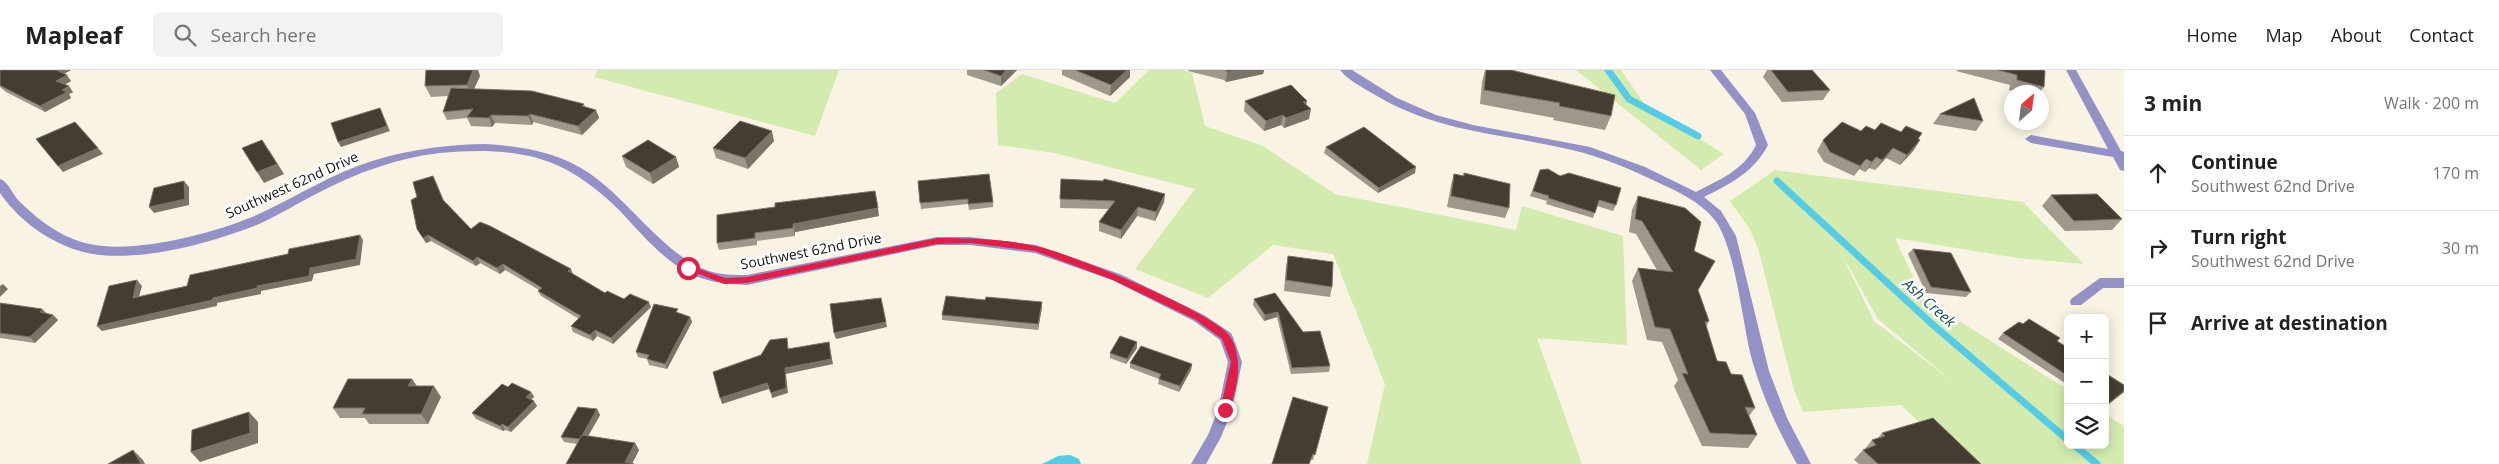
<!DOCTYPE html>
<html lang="en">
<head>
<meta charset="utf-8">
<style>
	body { margin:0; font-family:"Open Sans",sans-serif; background:#f2f2f2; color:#202124 }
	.controls { position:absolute; right:15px; bottom:15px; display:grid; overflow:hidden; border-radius:8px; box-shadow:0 2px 12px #0003 }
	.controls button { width:45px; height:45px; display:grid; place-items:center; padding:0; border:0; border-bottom:1px solid #e0e0e0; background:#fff; color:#202124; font:25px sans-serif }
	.compass { position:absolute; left:2004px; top:15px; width:45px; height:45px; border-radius:50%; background:#fff; box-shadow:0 2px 12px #0003; rotate:28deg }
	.stop { position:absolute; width:15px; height:15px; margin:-11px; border:4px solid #e11d48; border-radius:50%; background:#fff }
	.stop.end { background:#e11d48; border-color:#fff; box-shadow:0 1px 5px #0008 }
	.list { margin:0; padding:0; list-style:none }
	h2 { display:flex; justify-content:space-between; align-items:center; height:65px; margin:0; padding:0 20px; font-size:21px }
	h2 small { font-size:16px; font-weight:400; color:#757577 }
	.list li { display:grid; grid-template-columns:32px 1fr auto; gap:15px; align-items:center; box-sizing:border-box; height:75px; padding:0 20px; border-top:1px solid #e0e0e0 }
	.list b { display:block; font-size:19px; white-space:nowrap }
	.list p { margin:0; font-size:16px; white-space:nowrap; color:#757577 }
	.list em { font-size:16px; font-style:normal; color:#757577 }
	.icon { flex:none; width:28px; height:28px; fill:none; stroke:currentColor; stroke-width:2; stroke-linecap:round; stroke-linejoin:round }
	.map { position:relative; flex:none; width:2124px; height:394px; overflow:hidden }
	header { display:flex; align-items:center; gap:30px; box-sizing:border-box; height:70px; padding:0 25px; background:#fff; border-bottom:1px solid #e0e0e0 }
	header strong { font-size:24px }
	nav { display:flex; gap:28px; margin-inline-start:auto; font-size:18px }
	.search { width:350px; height:45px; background:#f2f2f2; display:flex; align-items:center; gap:12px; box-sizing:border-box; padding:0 18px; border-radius:8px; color:#757577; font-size:19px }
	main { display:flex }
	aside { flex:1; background:#fff }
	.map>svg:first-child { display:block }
	.green { fill:#d3ebae; fill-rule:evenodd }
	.water { fill:#55cbe6 }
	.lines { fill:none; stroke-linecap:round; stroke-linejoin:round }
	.stream { stroke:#55cbe6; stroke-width:7 }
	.minor { fill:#9391c6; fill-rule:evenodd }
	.wall { fill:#9e988a }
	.shaded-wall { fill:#7a7466 }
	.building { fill:#433e31; stroke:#7a7466 }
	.route { fill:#e11d48 }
	.labels { text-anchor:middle; stroke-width:5; stroke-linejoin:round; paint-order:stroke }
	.street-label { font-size:14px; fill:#13110c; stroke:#fff }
	.water-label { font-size:15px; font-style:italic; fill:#1c4e5a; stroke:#fff }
</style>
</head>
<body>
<header>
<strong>Mapleaf</strong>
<div class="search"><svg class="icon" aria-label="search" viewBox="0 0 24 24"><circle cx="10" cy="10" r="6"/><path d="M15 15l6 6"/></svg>Search here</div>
<nav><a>Home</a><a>Map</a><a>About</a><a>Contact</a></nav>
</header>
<main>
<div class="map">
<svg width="2124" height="394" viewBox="0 0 2124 394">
	<rect width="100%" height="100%" fill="#f9f3e3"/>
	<!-- green -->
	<g class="green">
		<path d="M598 0H839L815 66 594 7Z"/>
		<path d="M1149 0H1183L1192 3 1205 56 1263 76 1335 124 1516 160 1522 136 1623 166 1627 275 1537 268 1582 394H1367L1385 314 1333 184 1273 175 1208 228 1135 199 1195 119 1055 83 998 75 996 23 1022 4 1115 33Z"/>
		<path d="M1576 0H1621L1645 35 1724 84 1701 100Z"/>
		<path d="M1775 100 2023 132 2084 194 2018 188 1895 168 1923 228 2068 320V375H2105V344L2124 356V394H1963L1901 335 1803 342 1794 320 1758 178 1749 158 1730 131ZM1840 181 1878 249 1954 313 1874 251Z"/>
	</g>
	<!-- water -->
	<path class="water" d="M1070 385 1079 389 1081 394H1042L1058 386Z"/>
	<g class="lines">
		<!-- stream -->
		<g class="stream">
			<path d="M1608 0 1629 29 1698 66"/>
			<path d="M1777 111 1932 254 2068 370"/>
			<path d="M2074 375 2097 394"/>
		</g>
		<!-- minor -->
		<g class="minor">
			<path d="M1340 0H1352L1397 28 1436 45 1473 55 1590 77 1645 97 1696 122C1719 110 1744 100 1756 75L1745 44 1710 0H1721L1755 43 1768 75C1754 102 1730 114 1704 127L1721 141 1736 166 1769 301 1787 348 1811 394H1797C1778 360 1761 324 1751 286 1742 250 1735 175 1714 149 1699 131 1677 121 1657 112 1630 99 1602 87 1572 80 1498 62 1439 64 1370 22 1360 16 1347 9 1340 0Z"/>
			<path d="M2066 0H2076L2121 81 2124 82V101L2120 100 2113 87 2031 73 2025 69 2031 65 2108 79Z"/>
			<path d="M484 74C522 76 558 82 589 103 629 130 666 187 709 201 721 205 734 205 747 205L937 167H970L1036 175 1120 204 1204 245 1231 263 1233 267 1242 292 1232 340 1221 367 1206 394H1191L1208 365 1218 340 1228 292 1220 270 1194 251 1112 210 1035 183 970 175H937L747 215C726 214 705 212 687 202 660 187 640 162 619 140 603 124 583 108 563 98 526 79 480 79 440 83 397 88 356 103 318 123 298 133 279 145 259 154 214 172 149 190 100 185 61 181 22 155 0 123V109C8 111 13 125 19 131 38 150 63 169 90 174 134 184 211 164 252 147 287 132 319 111 355 97 397 81 439 75 484 74Z"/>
			<path d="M2100 208H2124V218H2103L2081 235H2071L2070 232 2071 229Z"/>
		</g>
	</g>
	<!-- wall -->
	<g class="wall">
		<path d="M0 0H71L64 4 71 11 65 14 73 22 69 24 71 28 45 42 6 22 0 17Z"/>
		<path d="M426 0H478L480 6 474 19 584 34 585 37 596 40 599 48 582 65 533 52 532 55 495 53 492 57 471 56 467 48 447 50 443 42 448 26 431 27 425 16Z"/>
		<path d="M967 0H1017L1001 16 967 5Z"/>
		<path d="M1062 0H1130V7L1110 26 1062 5Z"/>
		<path d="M1188 0H1264L1263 4 1226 12 1224 10 1188 1Z"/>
		<path d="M1485 0H1509L1611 46 1605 60 1553 50 1554 48 1480 34 1482 12Z"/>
		<path d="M1767 0H1812L1830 20 1823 30 1782 32 1763 7Z"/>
		<path d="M1957 0H2043L2044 17 2040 22H2018L2009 20 2010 15 1956 1Z"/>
		<path d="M1245 31 1306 35 1309 49 1284 58 1281 55 1264 61 1244 41Z"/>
		<path d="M1940 44 1983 51 1976 61 1933 54Z"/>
		<path d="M1875 60 1920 70 1913 81 1900 95 1886 88 1875 100 1869 98 1865 102 1859 99 1854 106 1824 92 1817 81 1823 70 1861 61Z"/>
		<path d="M774 71 748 99 716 88 713 78Z"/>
		<path d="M1326 77 1415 103 1378 123 1324 83Z"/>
		<path d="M622 86 676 87 679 97 653 114 626 97Z"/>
		<path d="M1540 100 1560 106 1616 135 1613 141 1597 136 1593 148 1546 134 1547 131 1530 126Z"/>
		<path d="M1464 103 1509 138 1505 148 1447 137 1451 115 1454 104 1463 106Z"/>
		<path d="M1061 109 1164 132 1155 151 1137 146 1121 169 1099 161V152L1109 139 1060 138Z"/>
		<path d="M918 111 993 132V137L969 140 968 134 921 139Z"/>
		<path d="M436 112 444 131 471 159 571 199 573 205 605 223 651 237 613 274 597 266 593 271 573 262 571 256 579 249 541 226 538 221 539 220 505 200 500 204 480 193 476 196 431 171 426 173 417 159V127Z"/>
		<path d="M2051 125 2122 149 2112 160 2065 161 2042 136Z"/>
		<path d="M1638 126 1694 181 1698 220 1709 251 1706 257 1717 291 1731 304 1755 338 1749 346 1757 365 1748 378 1702 376 1674 316 1678 310 1662 272 1647 270 1632 211 1638 198 1657 200 1636 164 1629 162 1632 140Z"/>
		<path d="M717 145 879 146 795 162V166L757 171V175L719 180 717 173Z"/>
		<path d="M1913 179 1971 222 1966 227 1926 223 1908 184Z"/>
		<path d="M1288 186 1332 217 1330 227 1284 221 1286 196Z"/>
		<path d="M1275 223 1303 262 1330 296 1329 302 1291 304 1277 247 1264 251 1253 235 1254 229Z"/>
		<path d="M985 230 1042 237 1038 260 942 250V245Z"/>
		<path d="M0 233 42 239 46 243 53 245 58 250 35 273 0 268Z"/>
		<path d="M680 243 690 247 692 252 667 299 649 295 647 289 638 287 636 282Z"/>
		<path d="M2023 254 2060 268 2057 272 2068 278V315L1998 269 2003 263Z"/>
		<path d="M1137 278 1126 294 1110 288V283Z"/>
		<path d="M1130 293 1192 294 1191 300 1179 322 1158 314 1159 309 1130 298Z"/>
		<path d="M2105 303 2124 315V322L2105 337Z"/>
		<path d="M412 309 417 316 441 327 428 354H369L365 348H340L333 338Z"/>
		<path d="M508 317 531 322 534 327 531 329 537 336 511 362 505 360 503 361 476 349 472 343Z"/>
		<path d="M1328 337 1313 390H1311L1310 394Z"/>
		<path d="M597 339 600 345 588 366 635 373 639 380 632 393 577 374 564 372 561 367Z"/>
		<path d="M1882 363 1981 394H1859L1854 390 1863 380 1865 379 1872 370 1878 368Z"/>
	</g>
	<!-- shaded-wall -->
	<g class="shaded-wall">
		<path d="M56 0H71L60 6Z"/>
		<path d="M473 0H478L480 6 471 25 467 15Z"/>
		<path d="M1006 0H1017L1001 16V6Z"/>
		<path d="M1127 0H1130V7L1110 26 1111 15Z"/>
		<path d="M1235 0H1264L1263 4 1226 12 1227 2Z"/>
		<path d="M67 5 71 11 61 17 56 11Z"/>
		<path d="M69 16 73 22 69 24 71 28 45 42 40 36 62 20Z"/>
		<path d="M1307 31 1305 41 1311 39 1309 49 1284 58 1286 48 1303 32Z"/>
		<path d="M380 38 390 61 341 77 338 72Z"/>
		<path d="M596 40 599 48 582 65 578 56Z"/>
		<path d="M530 44 533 52 532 55 528 46Z"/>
		<path d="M491 45 495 53 492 57 489 48Z"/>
		<path d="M1283 45 1281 55 1264 61 1266 51Z"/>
		<path d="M772 61 774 71 748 99 745 88Z"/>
		<path d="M1920 70 1913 81 1900 95 1907 85Z"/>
		<path d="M98 78 103 84 63 102 58 96Z"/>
		<path d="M1893 78 1886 88 1875 100 1882 90Z"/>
		<path d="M269 80 284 104 264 113 257 102Z"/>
		<path d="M676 87 679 97 653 114 650 103Z"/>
		<path d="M1876 87 1869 98 1865 102 1872 92Z"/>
		<path d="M1866 89 1859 99 1854 106 1860 96Z"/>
		<path d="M1416 97 1415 103 1378 123 1379 118Z"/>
		<path d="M184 111 189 117V135L154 143 149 137Z"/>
		<path d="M1165 124 1164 132 1155 151 1156 142Z"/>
		<path d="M1138 137 1137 146 1121 169V160Z"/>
		<path d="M878 138 879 146 795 162V166L793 154Z"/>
		<path d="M360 165 363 170 360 195 314 204 312 211 261 221V224L217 233V236L102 261 97 256 213 228 257 216 310 198Z"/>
		<path d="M428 165 431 171 426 173 423 168Z"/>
		<path d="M477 187 480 193 476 196 473 191Z"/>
		<path d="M503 194 505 200 500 204 497 198Z"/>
		<path d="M571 199 573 205 568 201Z"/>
		<path d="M137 210 142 216 137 234 133 228Z"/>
		<path d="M3 214 8 219 0 227V216Z"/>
		<path d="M649 232 651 237 613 274 611 268Z"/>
		<path d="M1042 232V237L1038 260V254Z"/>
		<path d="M42 239 48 245 40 242Z"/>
		<path d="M1278 242 1277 247 1264 251 1265 245Z"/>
		<path d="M53 245 58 250 35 273 30 267Z"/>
		<path d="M690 247 692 252 667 299 665 294Z"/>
		<path d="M886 252 887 257 836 269 834 263Z"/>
		<path d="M595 260 597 266 593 271 590 265Z"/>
		<path d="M829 272 833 294 786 304 788 323 772 328 771 323 785 298Z"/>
		<path d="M1137 272V278L1126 294 1127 289Z"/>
		<path d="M1192 294 1191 300 1179 322 1180 316Z"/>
		<path d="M412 309 418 319 408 316Z"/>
		<path d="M767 313 769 319 722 334 720 328Z"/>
		<path d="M434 316 441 327 428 354 421 344Z"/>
		<path d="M2124 321V322L2105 337 2109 333Z"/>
		<path d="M531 322 534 327 528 332 526 327Z"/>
		<path d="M534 331 537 336 511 362 508 357Z"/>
		<path d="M597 339 600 345 583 375 580 369Z"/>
		<path d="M249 342 258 352V373L200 392 191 382Z"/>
		<path d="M502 354 505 360 503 361 500 356Z"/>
		<path d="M635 373 639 380 632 394 625 392Z"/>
		<path d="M133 380 143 390 145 394H141Z"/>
	</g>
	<!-- building -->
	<g class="building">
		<path d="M0 0H56L67 5 56 11 69 16 62 20 67 22 40 36 1 16 0 15Z"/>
		<path d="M426 0H473L467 15 425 16Z"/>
		<path d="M984 0H1006L1001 6Z"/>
		<path d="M1075 0H1127L1111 15Z"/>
		<path d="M1226 0H1235L1227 2Z"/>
		<path d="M1486 0H1511L1615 25 1611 46 1559 36 1560 33 1484 20Z"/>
		<path d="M1771 0H1812L1830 20 1788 22Z"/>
		<path d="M1998 0H2043L2045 1 2044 17 2017 10V5Z"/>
		<path d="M1291 15 1307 31 1303 32 1311 39 1286 48 1283 45 1266 51 1245 31Z"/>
		<path d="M451 18 532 21 584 34 582 36 596 40 578 56 530 44 528 46 491 45 489 48 467 47 473 39 443 42Z"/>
		<path d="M1974 28 1983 51 1940 44Z"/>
		<path d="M380 38 387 56 338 72 331 53Z"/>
		<path d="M740 51 772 61 745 88 713 78Z"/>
		<path d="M75 52 98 78 58 96 36 69Z"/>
		<path d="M1842 52 1861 61 1866 56 1875 60 1881 53 1901 62 1906 56 1922 63 1918 69 1920 70 1907 85 1893 78 1882 90 1876 87 1872 92 1866 89 1860 96 1830 82 1823 70Z"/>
		<path d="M1364 57 1416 97 1379 118 1326 77Z"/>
		<path d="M262 70 277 94 257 102 242 78Z"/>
		<path d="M648 70 676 87 650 103 622 86Z"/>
		<path d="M1548 99 1560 106 1569 103 1621 118 1616 135 1599 130 1595 143 1548 128 1549 126 1533 121 1540 100Z"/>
		<path d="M1464 103 1510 114 1509 138 1451 126 1454 104 1464 106Z"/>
		<path d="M989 104 993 132 968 134V129L920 133 918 111Z"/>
		<path d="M433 106 443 130 471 159 480 152 490 156 571 199 568 201 605 223 607 221 624 229 630 224 649 232 611 268 595 260 590 265 571 256 581 246 538 221 542 218 503 194 497 198 477 187 473 191 428 165 423 168 417 159 411 130 417 127 413 112Z"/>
		<path d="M1061 109 1103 111 1104 109 1138 117 1165 124 1156 142 1138 137 1121 160 1099 152 1115 131 1060 129Z"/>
		<path d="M184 111 185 129 149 137 154 118Z"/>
		<path d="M875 121 878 138 793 154V158L755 163V168L717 173V145L775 137V133Z"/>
		<path d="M2097 124 2122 149 2074 151 2051 125Z"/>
		<path d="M1638 126 1685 138 1701 152 1694 181 1715 191 1698 220 1709 251 1705 252 1717 291 1726 292 1731 304 1742 305 1755 338 1745 337 1757 365 1710 363 1682 303 1688 304 1670 259 1655 257 1638 198 1673 202 1642 151 1635 149Z"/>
		<path d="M360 165 356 189 310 198 309 206 257 216V218L213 228 212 230 97 256 109 216 137 210 133 228 187 216 190 205 288 184 289 179Z"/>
		<path d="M1913 179 1951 183 1971 222 1931 217Z"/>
		<path d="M1288 186 1333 192 1332 217 1286 210Z"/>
		<path d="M1275 223 1303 262 1320 261 1330 296 1292 298 1278 242 1265 245 1254 229Z"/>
		<path d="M946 226 985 230 986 227 1042 232 1038 254 942 245Z"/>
		<path d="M881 228 886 252 834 263 830 234Z"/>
		<path d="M0 233 42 239 40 242 53 245 30 267 0 263Z"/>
		<path d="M654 234 678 239 676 242 690 247 665 294 647 289 649 285 636 282Z"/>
		<path d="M2029 249 2060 268 2057 271 2068 278V306L2003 263 2019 252 2023 254Z"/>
		<path d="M1120 266 1137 272 1127 289 1110 283Z"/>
		<path d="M787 268 788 279 829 272 831 289 785 298 786 318 771 323 767 313 720 328 713 302 761 285 770 270Z"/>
		<path d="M1141 276 1192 294 1180 316 1159 309 1161 304 1130 293Z"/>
		<path d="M2105 303 2124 315V321L2109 333 2105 330Z"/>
		<path d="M348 309H412L408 316H434L421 344H362L365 338H333Z"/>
		<path d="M512 313 531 322 526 327 534 331 508 357 502 354 500 356 472 343 502 314 508 317Z"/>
		<path d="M1293 327 1328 337 1315 385 1313 384 1309 394H1272Z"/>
		<path d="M578 337 597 339 580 369 561 367Z"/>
		<path d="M249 342 250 363 191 382 192 360Z"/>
		<path d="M1933 348 1981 394H1878L1863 380 1876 375 1872 370 1885 366 1882 363Z"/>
		<path d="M582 365 635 373 625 392 634 394H566Z"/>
		<path d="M133 380 141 394H108Z"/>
	</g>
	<!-- route -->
	<path class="route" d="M937 168C970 168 1004 169 1036 176 1069 183 1211 241 1229 265 1244 285 1238 321 1228 342L1225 343 1220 340 1231 292 1222 269 1196 250 1113 210 1035 181 970 173 937 174 747 213 724 214 684 198 688 195 725 208 747 207Z"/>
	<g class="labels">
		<!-- street labels -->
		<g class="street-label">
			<text transform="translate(292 115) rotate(-24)" y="5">Southwest 62nd Drive</text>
			<text transform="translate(811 181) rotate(-11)" y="5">Southwest 62nd Drive</text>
		</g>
		<!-- water labels -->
		<g class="water-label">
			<text transform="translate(1929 233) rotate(42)" y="5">Ash Creek</text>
		</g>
	</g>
</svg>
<div class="controls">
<button>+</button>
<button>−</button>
<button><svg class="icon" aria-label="layers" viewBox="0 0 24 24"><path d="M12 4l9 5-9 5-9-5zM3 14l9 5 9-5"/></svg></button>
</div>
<svg class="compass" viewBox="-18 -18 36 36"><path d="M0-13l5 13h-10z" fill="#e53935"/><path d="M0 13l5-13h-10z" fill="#757577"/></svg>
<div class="stop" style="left:688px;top:198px"></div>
<div class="stop end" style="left:1225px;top:340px"></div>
</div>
<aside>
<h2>3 min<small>Walk · 200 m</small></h2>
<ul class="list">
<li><svg class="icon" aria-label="ahead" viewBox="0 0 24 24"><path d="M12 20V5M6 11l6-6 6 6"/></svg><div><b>Continue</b><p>Southwest 62nd Drive</p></div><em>170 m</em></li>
<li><svg class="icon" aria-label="right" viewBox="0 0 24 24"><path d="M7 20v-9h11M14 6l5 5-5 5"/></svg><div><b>Turn right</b><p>Southwest 62nd Drive</p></div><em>30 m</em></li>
<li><svg class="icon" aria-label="arrive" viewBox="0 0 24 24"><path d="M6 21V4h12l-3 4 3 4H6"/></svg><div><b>Arrive at destination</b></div></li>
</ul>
</aside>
</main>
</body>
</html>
